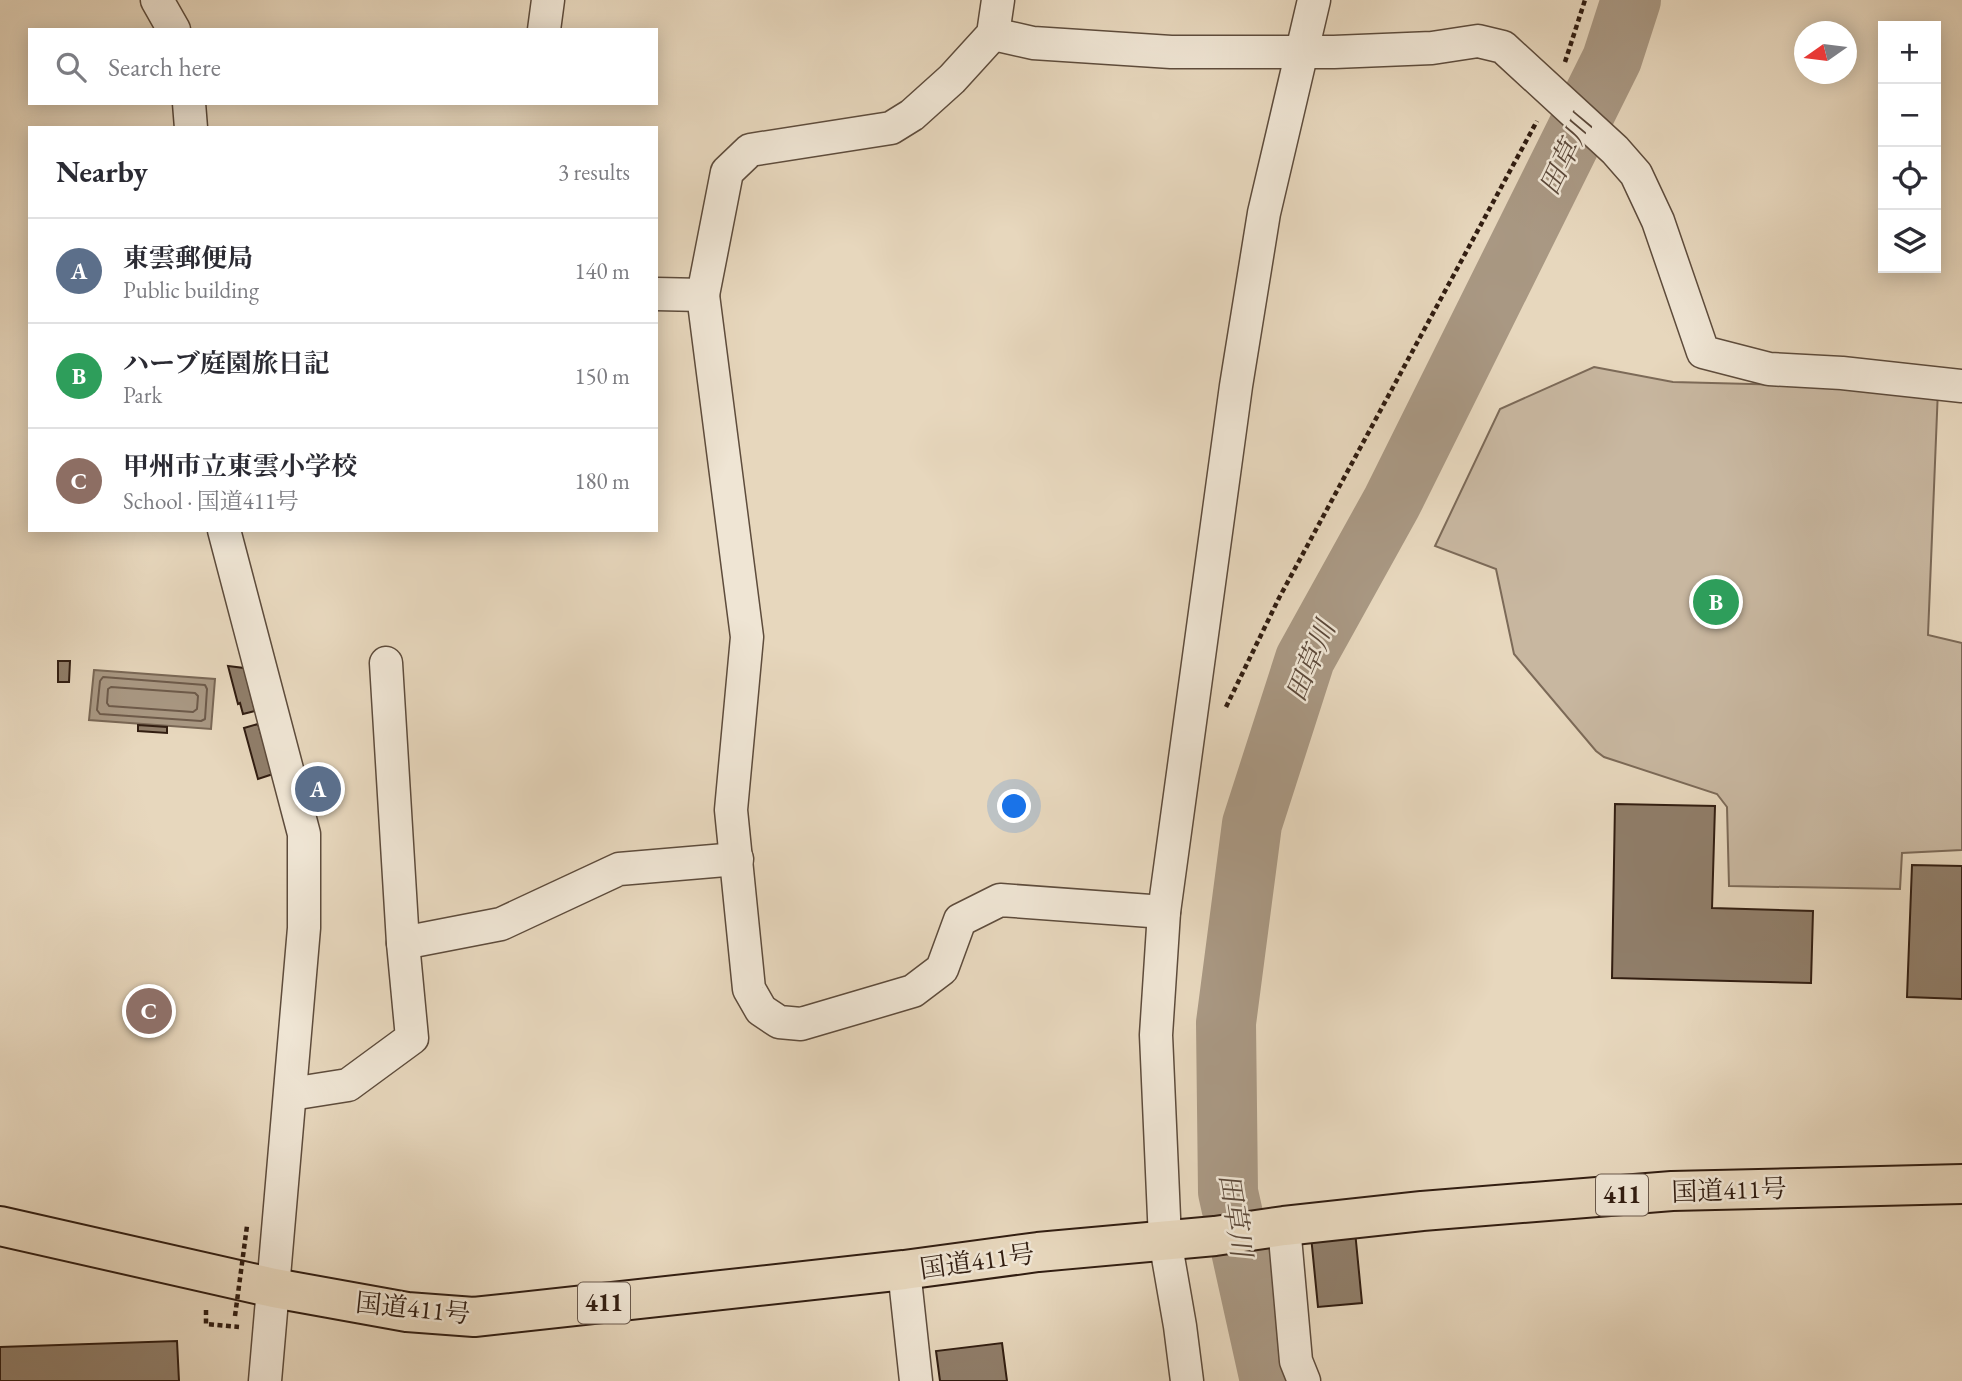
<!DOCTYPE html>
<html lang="en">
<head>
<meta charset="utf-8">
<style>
	body { margin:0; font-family:"EB Garamond","Noto Serif JP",serif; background:#f2f2f3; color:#2b2b33 }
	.controls { position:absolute; right:21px; top:21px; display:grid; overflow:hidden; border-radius:0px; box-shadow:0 4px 18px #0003 }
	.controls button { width:63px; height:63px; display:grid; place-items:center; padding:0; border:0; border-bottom:2px solid #e1e1e2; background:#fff; color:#2b2b33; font:35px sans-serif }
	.compass { position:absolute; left:1794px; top:21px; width:63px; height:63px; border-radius:50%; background:#fff; box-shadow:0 4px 18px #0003; rotate:256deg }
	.you { position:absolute; left:1015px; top:807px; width:24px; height:24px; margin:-18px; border:5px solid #fff; border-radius:50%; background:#1a73e8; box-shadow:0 0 0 10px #1a73e833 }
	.badge { display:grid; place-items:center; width:46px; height:46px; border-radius:50%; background:#8f2418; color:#fff; font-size:23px; font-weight:700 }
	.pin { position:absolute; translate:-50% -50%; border:4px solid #fff; box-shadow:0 2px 7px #0006 }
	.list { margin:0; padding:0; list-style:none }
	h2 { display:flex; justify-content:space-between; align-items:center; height:91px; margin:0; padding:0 28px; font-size:30px }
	h2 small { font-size:23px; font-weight:400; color:#7c7c81 }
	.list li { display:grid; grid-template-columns:46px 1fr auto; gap:21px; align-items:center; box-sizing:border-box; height:105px; padding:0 28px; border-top:2px solid #e1e1e2 }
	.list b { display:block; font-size:26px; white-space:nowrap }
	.list p { margin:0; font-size:23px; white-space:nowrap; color:#7c7c81 }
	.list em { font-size:23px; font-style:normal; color:#7c7c81 }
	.icon { flex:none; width:38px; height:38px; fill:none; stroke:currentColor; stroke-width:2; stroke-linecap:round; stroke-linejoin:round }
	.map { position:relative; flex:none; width:1962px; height:1381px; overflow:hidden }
	.search { position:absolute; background:#fff; box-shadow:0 4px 18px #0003; left:28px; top:28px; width:630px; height:77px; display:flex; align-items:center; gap:18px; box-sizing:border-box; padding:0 24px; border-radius:0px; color:#7c7c81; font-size:26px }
	.panel { position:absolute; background:#fff; box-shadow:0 4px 18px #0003; left:28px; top:126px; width:630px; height:406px; border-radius:0px }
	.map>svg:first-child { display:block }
	.green { fill:#c8b7a0; stroke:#7c6a58; stroke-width:2 }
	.water { fill:#a99883; stroke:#796755; stroke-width:2 }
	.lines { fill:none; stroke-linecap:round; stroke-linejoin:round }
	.shore { stroke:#6d5a4a; stroke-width:2 }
	.river { stroke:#a99883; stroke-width:60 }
	.building { fill:#907e6a; stroke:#311d11; stroke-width:2 }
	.minor-casing { stroke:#5e4c3c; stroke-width:35 }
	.highway-casing { stroke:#311d11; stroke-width:42 }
	.path { stroke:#311d11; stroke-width:4.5; stroke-dasharray:5 3.5; stroke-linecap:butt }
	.minor { stroke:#efe5d4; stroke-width:32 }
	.highway { stroke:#e7d7bd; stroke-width:38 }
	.path-bridge { stroke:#311d11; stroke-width:4.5; stroke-dasharray:5 3.5; stroke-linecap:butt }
	.labels { text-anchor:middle; stroke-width:5; stroke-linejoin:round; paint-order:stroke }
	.shield { fill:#efe5d4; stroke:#6a594c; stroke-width:2 }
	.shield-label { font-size:24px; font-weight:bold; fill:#311d11 }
	.street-label { font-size:26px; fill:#311d11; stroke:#efe5d4 }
	.water-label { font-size:28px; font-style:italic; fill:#5b4839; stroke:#efe5d4 }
</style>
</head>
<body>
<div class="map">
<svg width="1962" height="1381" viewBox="0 0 1962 1381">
	<rect width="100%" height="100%" fill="#e7d7bd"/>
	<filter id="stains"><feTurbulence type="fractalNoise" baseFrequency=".00286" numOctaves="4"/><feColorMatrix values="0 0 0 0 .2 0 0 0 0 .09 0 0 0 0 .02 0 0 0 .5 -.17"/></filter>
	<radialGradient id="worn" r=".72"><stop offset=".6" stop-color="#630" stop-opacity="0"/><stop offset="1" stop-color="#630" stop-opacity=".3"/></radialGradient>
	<!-- green -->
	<path class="green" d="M1594 367 1673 382 1938 389 1928 635 1962 643V850L1902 853 1900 889 1729 886 1727 807 1717 794 1604 757 1596 751 1514 654 1496 569 1435 546 1500 409Z"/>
	<!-- water -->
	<path class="water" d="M94 670 215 679 211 729 89 720Z"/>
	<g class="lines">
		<!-- shore -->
		<g class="shore">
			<path d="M103 677 205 685 207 689 205 719 201 721 100 714 97 710 100 681Z"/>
			<path d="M111 687 195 693 198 696 197 709 193 712 109 706 107 703 108 689Z"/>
		</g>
		<!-- river -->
		<path class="river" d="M1270 1381 1228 1192 1226 1023 1252 824 1305 659 1392 502 1612 59 1631 0"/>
	</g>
	<!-- building -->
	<g class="building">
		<path d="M58 661H70L69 682H58Z"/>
		<path d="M228 666 244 668 255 711 243 714 240 703 238 704Z"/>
		<path d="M258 724 273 774 258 779 244 728Z"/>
		<path d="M138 725 167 727V733L138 731Z"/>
		<path d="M1615 804 1715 806 1712 908 1813 911 1811 983 1612 978Z"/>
		<path d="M1912 865 1962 866V999L1907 997Z"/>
		<path d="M1355 1231 1362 1303 1318 1307 1311 1236Z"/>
		<path d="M177 1341 179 1381H0V1347Z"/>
		<path d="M1002 1343 1007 1381H940L936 1351Z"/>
	</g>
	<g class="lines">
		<!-- minor casing -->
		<g class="minor-casing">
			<g id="minor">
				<path d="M157 0 174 30"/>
				<path d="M544 30 548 0"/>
				<path d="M993 34 1033 43 1171 52H1334L1432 48 1478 41 1503 47 1615 150 1636 174 1658 221 1703 352 1769 369 1842 373 1962 386"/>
				<path d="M189 103 191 128"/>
				<path d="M656 294 703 295 727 172 750 150 891 128 912 115 952 79 993 34 998 0"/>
				<path d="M703 295 747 637 731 810 749 989 761 1010 779 1022 801 1024 913 991 942 969 960 920 1000 900 1164 912"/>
				<path d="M224 530 304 834V928L265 1381"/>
				<path d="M403 943 501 924 619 869 737 859"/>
				<path d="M291 1094 348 1085 412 1038 403 943 386 663"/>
				<path d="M1284 1226 1296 1361 1304 1381"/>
				<path d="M904 1270 916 1381"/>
				<path d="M1187 1381 1180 1326 1165 1240 1156 1035 1164 912 1236 386 1264 213 1314 0"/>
			</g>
		</g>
		<!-- highway casing -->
		<g class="highway-casing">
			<path id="highway" d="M0 1226 274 1288 407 1312 474 1317 904 1270 1038 1252 1215 1236 1284 1226 1422 1211 1672 1191 1962 1184"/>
		</g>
		<!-- path -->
		<g class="path">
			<path d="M1565 62 1585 0"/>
			<path d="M1226 707 1279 598 1537 121"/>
			<path d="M206 1310V1324L239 1327"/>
		</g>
		<!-- minor -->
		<use href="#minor" class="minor"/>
		<!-- highway -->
		<use href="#highway" class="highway"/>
		<!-- path-bridge -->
		<path class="path-bridge" d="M235 1316 247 1226"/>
	</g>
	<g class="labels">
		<!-- shield labels -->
		<g class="shield">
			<rect x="1596" y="1174.5" width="52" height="41" rx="5"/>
			<rect x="578" y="1282.5" width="52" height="41" rx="5"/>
		</g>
		<g class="shield-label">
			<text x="1622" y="1203">411</text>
			<text x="604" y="1311">411</text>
		</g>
		<!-- street labels -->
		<g class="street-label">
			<text transform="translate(1729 1190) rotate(-2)" y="9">国道411号</text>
			<text transform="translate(977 1261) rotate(-8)" y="9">国道411号</text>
			<text transform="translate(413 1308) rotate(6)" y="9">国道411号</text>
		</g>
		<!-- water labels -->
		<g class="water-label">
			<text transform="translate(1565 155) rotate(-64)" y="10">田草川</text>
			<text transform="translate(1310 661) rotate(-67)" y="10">田草川</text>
			<text transform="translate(1236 1215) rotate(81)" y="10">田草川</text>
		</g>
	</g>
	<rect width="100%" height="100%" filter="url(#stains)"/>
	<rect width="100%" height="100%" fill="url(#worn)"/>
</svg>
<div class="controls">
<button>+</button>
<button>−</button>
<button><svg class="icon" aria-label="locate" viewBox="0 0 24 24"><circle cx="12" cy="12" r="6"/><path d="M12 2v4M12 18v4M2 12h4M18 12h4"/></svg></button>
<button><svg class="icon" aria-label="layers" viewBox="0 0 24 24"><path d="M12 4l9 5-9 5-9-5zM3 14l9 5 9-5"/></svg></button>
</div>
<svg class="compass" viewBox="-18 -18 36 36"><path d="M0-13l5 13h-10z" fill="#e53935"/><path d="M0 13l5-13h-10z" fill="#7c7c81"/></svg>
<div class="you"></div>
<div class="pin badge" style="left:318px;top:789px;background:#5c6f8a">A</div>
<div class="pin badge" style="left:1716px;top:602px;background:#2e9e5b">B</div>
<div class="pin badge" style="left:149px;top:1011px;background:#8d6e63">C</div>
<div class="search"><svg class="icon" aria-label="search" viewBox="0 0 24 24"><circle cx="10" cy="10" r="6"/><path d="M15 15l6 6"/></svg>Search here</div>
<section class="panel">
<h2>Nearby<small>3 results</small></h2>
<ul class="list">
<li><span class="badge" style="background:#5c6f8a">A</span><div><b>東雲郵便局</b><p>Public building</p></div><em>140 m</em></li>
<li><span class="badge" style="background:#2e9e5b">B</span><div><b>ハーブ庭園旅日記</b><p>Park</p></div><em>150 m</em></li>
<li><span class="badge" style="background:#8d6e63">C</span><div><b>甲州市立東雲小学校</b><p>School · 国道411号</p></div><em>180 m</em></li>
</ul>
</section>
</div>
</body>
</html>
